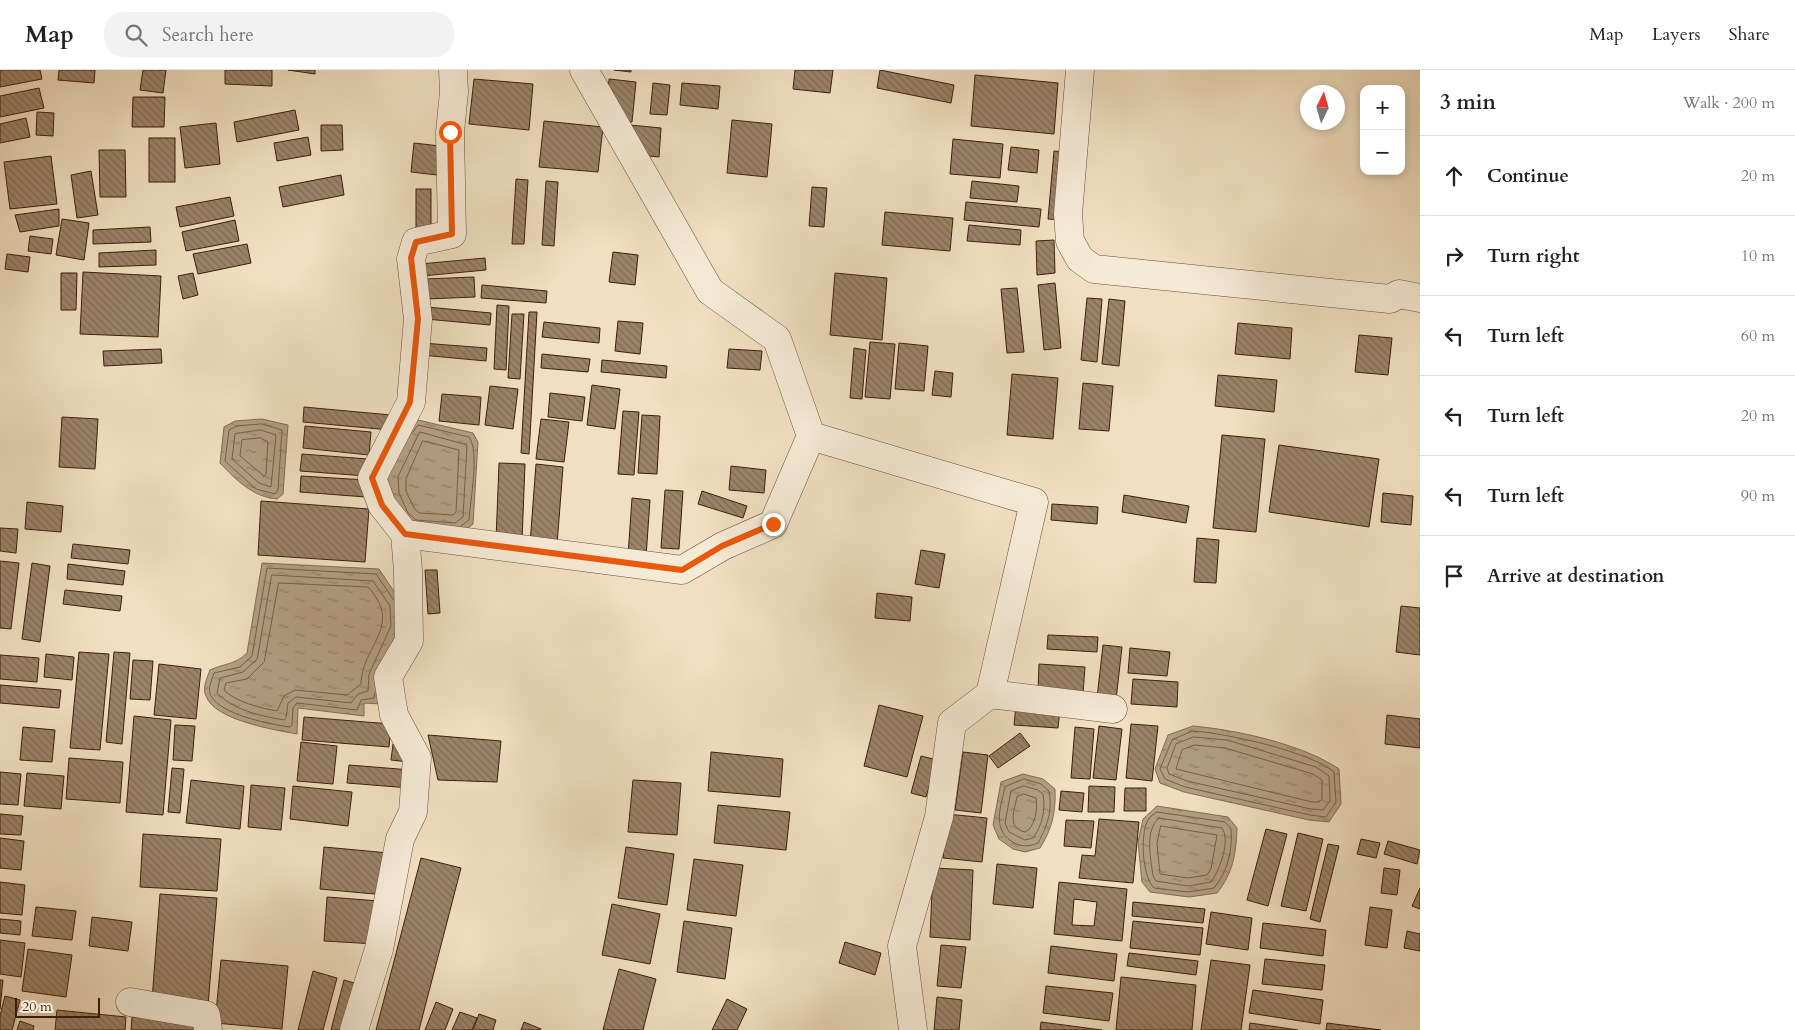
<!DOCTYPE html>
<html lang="en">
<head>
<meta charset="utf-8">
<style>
	body { margin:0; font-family:Cardo,serif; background:#f2f2f2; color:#222 }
	.controls { position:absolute; right:15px; top:15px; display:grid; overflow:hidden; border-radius:10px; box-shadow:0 2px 8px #0003 }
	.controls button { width:45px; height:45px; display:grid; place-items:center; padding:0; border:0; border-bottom:1px solid #e0e0e0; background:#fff; color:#222; font:25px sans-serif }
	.compass { position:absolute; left:1300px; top:15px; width:45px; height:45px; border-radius:50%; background:#fff; box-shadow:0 2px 8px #0003; rotate:5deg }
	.scale { position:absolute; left:15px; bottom:12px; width:85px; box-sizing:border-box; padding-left:5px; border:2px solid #3e1f0c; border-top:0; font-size:14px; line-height:18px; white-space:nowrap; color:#3e1f0c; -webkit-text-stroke:4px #f5ead6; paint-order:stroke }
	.stop { position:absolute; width:15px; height:15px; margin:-11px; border:4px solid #ea580c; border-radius:50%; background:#fff }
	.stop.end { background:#ea580c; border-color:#fff; box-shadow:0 1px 5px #0008 }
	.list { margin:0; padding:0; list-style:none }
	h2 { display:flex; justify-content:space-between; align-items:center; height:65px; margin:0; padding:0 20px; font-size:21px }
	h2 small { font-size:16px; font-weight:400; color:#767676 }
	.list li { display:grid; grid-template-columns:32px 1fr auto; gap:15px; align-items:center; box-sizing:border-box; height:80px; padding:0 20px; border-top:1px solid #e0e0e0 }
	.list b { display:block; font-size:19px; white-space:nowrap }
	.list em { font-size:16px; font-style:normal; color:#767676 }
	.icon { flex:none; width:28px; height:28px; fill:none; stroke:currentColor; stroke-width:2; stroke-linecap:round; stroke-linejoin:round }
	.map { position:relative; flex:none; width:1420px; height:960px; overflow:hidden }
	header { display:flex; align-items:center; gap:30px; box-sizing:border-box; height:70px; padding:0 25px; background:#fff; border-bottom:1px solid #e0e0e0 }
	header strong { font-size:24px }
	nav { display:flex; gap:28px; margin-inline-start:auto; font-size:18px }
	.search { width:350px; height:45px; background:#f2f2f2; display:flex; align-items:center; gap:12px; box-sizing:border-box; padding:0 18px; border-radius:20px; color:#767676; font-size:19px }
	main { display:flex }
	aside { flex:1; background:#fff }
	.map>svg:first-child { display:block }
	.water { fill:url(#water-ripples); stroke:#846b53 }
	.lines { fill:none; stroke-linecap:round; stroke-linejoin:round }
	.shore { stroke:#785e48; stroke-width:1 }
	.building { fill:url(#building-back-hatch); stroke:#3e1f0c; fill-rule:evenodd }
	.minor-casing { stroke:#6a4f39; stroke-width:29 }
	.minor { stroke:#f5ead6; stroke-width:28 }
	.route { stroke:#ea580c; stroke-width:6 }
</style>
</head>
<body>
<header>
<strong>Map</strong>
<div class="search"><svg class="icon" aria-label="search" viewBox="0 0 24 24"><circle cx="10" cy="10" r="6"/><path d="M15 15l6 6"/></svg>Search here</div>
<nav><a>Map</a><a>Layers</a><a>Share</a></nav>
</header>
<main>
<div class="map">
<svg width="1420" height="960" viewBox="0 0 1420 960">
	<defs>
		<pattern id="water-ripples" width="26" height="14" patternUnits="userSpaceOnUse" patternTransform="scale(1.25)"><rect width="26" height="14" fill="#b39e83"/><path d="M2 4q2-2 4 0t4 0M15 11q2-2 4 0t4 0" fill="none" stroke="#93806a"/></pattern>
		<pattern id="building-back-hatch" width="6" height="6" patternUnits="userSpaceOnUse" patternTransform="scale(1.25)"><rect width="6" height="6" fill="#9b836a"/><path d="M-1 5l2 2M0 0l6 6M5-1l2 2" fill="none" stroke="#806b56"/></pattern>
	</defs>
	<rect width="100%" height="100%" fill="#f0dfc0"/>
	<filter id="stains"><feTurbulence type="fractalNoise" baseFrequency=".004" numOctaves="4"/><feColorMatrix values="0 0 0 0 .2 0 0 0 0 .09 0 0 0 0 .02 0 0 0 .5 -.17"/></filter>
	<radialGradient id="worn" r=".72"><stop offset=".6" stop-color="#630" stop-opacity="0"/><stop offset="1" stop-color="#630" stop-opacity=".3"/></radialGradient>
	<!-- water -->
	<g class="water">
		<path d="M262 349 288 355 283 424 277 429C253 427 236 410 220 393L224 357 235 351Z"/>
		<path d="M414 349 473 363 478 372 473 454 459 465 412 461 388 425 386 406Z"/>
		<path d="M262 493 379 499 401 532 402 558 381 634 364 633V646L298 638 297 664C275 660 214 650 206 626 202 618 207 608 210 600 225 593 235 595 247 583Z"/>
		<path d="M1193 656C1237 660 1302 674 1339 699L1341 734 1329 752 1309 750 1184 722 1160 713 1155 699 1168 665Z"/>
		<path d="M1023 704 1043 709 1055 719C1056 742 1052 759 1040 778L1025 782 1013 779 999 769 993 755 1001 712Z"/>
		<path d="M1157 736 1228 747 1237 758C1236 784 1233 803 1217 823L1189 827 1150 822 1142 812 1138 772 1143 749Z"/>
	</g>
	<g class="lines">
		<!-- shore -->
		<g class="shore">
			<path d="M262 354 282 360 278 420 275 424 256 419 225 391 229 360 237 356Z"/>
			<path d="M261 360 276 365 271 417 259 413 232 389 235 364Z"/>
			<path d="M413 362 418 355 469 367C480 381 470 431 469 450L461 456"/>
			<path d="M420 362 467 375 463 447 455 453 416 450 408 443 399 423 398 407Z"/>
			<path d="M261 368 268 372 266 404 264 406 240 386 242 370Z"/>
			<path d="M423 371 459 380 456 442 453 445 419 443 414 438 406 421V409Z"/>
			<path d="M272 505 373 511 390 536 391 556 369 604 368 621 358 624 351 633 296 627 288 633 286 648 284 650C261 646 233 640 217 623L220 608 243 602 257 589Z"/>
			<path d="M279 513 368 517C404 556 362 575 361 614L347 625 295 620 284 626 277 641C260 638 236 632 224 620L226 613 247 609 264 592Z"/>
			<path d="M375 623 374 628 361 630 357 640 297 633 293 638 292 655 290 657C269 654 222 645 211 626 207 619 212 610 214 603L240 597 252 586 267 498 376 504 393 529"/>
			<path d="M1193 661C1226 663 1311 682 1334 702L1336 732 1326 747 1310 745 1185 717 1165 709 1160 699 1172 670Z"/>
			<path d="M1194 667 1227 670 1316 697 1329 706 1330 731 1323 740 1311 739 1187 711 1169 704 1167 698 1176 674Z"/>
			<path d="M1195 675 1225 678 1313 704 1322 710V729L1319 732H1312L1176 699 1182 680Z"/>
			<path d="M1024 709 1041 714 1049 721C1053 740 1047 757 1038 773 1029 777 1020 777 1011 771 992 758 1001 736 1005 717Z"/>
			<path d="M1024 716 1038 720 1043 724C1046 739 1042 756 1033 768L1025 770 1009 762 1005 753 1011 721Z"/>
			<path d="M1024 724 1036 728C1038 738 1035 758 1025 762 1007 758 1014 741 1017 727Z"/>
			<path d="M1157 742 1225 752 1231 759C1233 780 1227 803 1214 818L1188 822 1154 818C1142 806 1140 764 1148 750 1150 746 1154 744 1157 742Z"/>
			<path d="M1159 748 1222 758C1231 770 1219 802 1211 812L1188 816 1156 811 1153 806C1151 790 1144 760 1159 748Z"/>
			<path d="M1161 756 1217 765 1211 799 1207 805 1188 808 1160 804 1157 774Z"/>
		</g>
	</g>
	<!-- building -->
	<g class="building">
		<path d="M0 0H40L42 9 0 17Z"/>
		<path d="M59 0H95L94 13 58 10Z"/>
		<path d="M143 0H166L163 23 140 20Z"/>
		<path d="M225 0H272V16L225 14Z"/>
		<path d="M288 0H315V4Z"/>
		<path d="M614 0H631V2Z"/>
		<path d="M795 0H833L830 23 793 19Z"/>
		<path d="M880 0 954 15 951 33 877 18Z"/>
		<path d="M975 5 1058 13 1054 64 971 56Z"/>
		<path d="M474 9 533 14 529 60 469 54Z"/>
		<path d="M609 9 636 12 632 52 606 50Z"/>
		<path d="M653 13 670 15 667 45 650 44Z"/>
		<path d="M682 13 720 16 718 39 680 35Z"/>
		<path d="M39 18 44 38 0 47V26Z"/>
		<path d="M133 27H165L164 57H132Z"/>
		<path d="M295 40 299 60 237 72 234 52Z"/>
		<path d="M37 42 54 43 53 66 36 65Z"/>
		<path d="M26 48 30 67 0 73V54Z"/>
		<path d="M732 50 772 54 767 107 727 103Z"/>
		<path d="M544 51 603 57 598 102 539 97Z"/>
		<path d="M216 53 220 94 185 98 180 57Z"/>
		<path d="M620 54 661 58 659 87 617 83Z"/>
		<path d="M321 55H342L343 80 321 81Z"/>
		<path d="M308 67 311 85 277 91 274 73Z"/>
		<rect x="149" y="68" width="26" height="44"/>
		<path d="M953 69 1003 74 1000 108 950 104Z"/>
		<path d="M414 73 440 76 437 105 411 102Z"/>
		<path d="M1011 77 1039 80 1037 103 1008 100Z"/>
		<path d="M99 80H125L126 127H100Z"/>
		<path d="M1054 81 1069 82 1062 150 1048 149Z"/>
		<path d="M51 86 57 134 10 139 4 92Z"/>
		<path d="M91 101 98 145 77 148 71 105Z"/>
		<path d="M341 105 344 125 283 137 279 117Z"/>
		<path d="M516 109 528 110 524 174H512Z"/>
		<path d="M546 111 558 112 554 176 542 175Z"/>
		<path d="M972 111 1019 116 1017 132 970 128Z"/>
		<path d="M812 117 827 118 824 157 809 156Z"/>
		<rect x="416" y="119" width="15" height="45"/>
		<path d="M230 127 234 146 180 157 176 137Z"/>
		<path d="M966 132 1041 139 1039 157 964 150Z"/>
		<path d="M59 139V156L20 162 15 145Z"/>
		<path d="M885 142 953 148 950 181 882 175Z"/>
		<path d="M62 149 89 153 84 190 56 185Z"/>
		<path d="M235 150 239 171 186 181 182 162Z"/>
		<path d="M969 155 1021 160 1020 175 967 171Z"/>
		<path d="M150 157 151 172 93 174V160Z"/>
		<path d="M30 166 53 169 51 184 28 181Z"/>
		<path d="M1054 170 1055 203 1037 205 1036 171Z"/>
		<path d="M247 174 251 193 198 204 193 184Z"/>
		<path d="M156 180V195L99 197V183Z"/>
		<path d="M613 182 638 185 635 215 609 212Z"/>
		<path d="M7 184 30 187 28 202 5 199Z"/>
		<path d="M485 188 486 200 422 206 420 194Z"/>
		<path d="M83 202 161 206 158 267 80 264Z"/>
		<path d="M61 203H77L76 240H61Z"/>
		<path d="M193 203 198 225 183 229 178 206Z"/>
		<path d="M835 203 887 208 882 270 830 265Z"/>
		<path d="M474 207 475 227 426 229 425 209Z"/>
		<path d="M1055 213 1061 278 1044 280 1038 215Z"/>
		<path d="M482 215 547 221 546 233 481 228Z"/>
		<path d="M1017 218 1024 282 1007 283 1001 219Z"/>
		<path d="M1087 228 1102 229 1097 292 1081 290Z"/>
		<path d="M1109 229 1125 231 1119 296 1102 294Z"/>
		<path d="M497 235 509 236 506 300 494 299Z"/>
		<path d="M427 237 491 243 490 255 426 249Z"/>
		<path d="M529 242H537L529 384 521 383Z"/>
		<path d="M512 244H524L520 309 508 308Z"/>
		<path d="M618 251 643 253 640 284 615 281Z"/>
		<path d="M544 252 600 258 599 273 542 267Z"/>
		<path d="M1238 253 1292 258 1290 289 1235 284Z"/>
		<path d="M1359 265 1392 268 1388 305 1355 302Z"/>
		<path d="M870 272 895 274 890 329 865 327Z"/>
		<path d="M422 273 487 278 486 291 421 285Z"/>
		<path d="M899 273 928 276 924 321 895 319Z"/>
		<path d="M854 278 866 280 862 329 850 328Z"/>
		<path d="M161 279 162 293 104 296 103 281Z"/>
		<path d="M729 279 762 281 760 300 727 298Z"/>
		<path d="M542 284 590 289 588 302 541 298Z"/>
		<path d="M602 290 667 296 666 308 601 302Z"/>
		<path d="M935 301 953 303 951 327 932 325Z"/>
		<path d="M1012 304 1058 308 1053 369 1007 365Z"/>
		<path d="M1218 305 1277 310 1274 342 1215 336Z"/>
		<path d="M1083 313 1113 316 1109 361 1079 359Z"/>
		<path d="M592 315 620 319 615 359 587 355Z"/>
		<path d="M490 316 518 319 513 359 485 355Z"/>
		<path d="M550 323 585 327 582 351 548 347Z"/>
		<path d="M442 324 481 327 479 355 439 351Z"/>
		<path d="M304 337 391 345 390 360 303 352Z"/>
		<path d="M623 341 639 342 634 405 618 404Z"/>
		<path d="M642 345 660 346 657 404 638 403Z"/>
		<path d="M62 347 98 349 95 399 59 397Z"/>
		<path d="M541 349 569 352 564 392 536 389Z"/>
		<path d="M305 356 371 362 369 385 303 378Z"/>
		<path d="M1222 365 1265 369 1256 462 1213 458Z"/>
		<path d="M1279 375 1379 389 1369 457 1269 442Z"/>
		<path d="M302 384 368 389 366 406 300 401Z"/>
		<path d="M499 393 525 394 522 471 496 470Z"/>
		<path d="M536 394 563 397 557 475 530 474Z"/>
		<path d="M731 396 766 400 764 423 729 420Z"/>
		<path d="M301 406 367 410 366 427 300 422Z"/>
		<path d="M665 420 683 421 679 479 661 478Z"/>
		<path d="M702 421 747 436 743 448 698 434Z"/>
		<path d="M1383 423 1413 426 1411 455 1381 452Z"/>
		<path d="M1124 425 1189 436 1186 453 1122 442Z"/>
		<path d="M632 428 650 430 646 487 628 486Z"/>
		<path d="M261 431 369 439 365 492 258 485Z"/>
		<path d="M27 432 63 436 61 462 25 459Z"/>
		<path d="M1052 434 1098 437 1097 454 1051 450Z"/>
		<path d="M0 458 18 459 16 483 0 481Z"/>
		<path d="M1197 468 1219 470 1216 513 1194 512Z"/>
		<path d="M73 474 130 480 128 494 71 488Z"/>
		<path d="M921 480 945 484 939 518 915 514Z"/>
		<path d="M0 491 19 493 11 559 0 558Z"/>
		<path d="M32 493 50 496 40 572 22 569Z"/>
		<path d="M68 494 125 501 123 515 67 509Z"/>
		<path d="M425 500H437L440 543 428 544Z"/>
		<path d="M65 520 122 526 120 541 63 534Z"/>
		<path d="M877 523 912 527 910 551 875 548Z"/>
		<path d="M1401 536 1420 538V585L1396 582Z"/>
		<path d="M1048 565 1098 567 1097 582 1047 579Z"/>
		<path d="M1103 575 1122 577 1116 630 1097 628Z"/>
		<path d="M1130 578 1170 582 1167 606 1128 603Z"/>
		<path d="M79 582 109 584 100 680 70 678Z"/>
		<path d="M114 582 130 583 122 674 106 672Z"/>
		<path d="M46 584 74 587 72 610 44 607Z"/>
		<path d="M0 585 39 588 37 612 0 609Z"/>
		<path d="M133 590 153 591 150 630 130 629Z"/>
		<path d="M159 594 201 599 196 649 154 645Z"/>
		<path d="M1039 594 1085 597 1083 623 1038 620Z"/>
		<path d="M1133 609 1178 612 1177 637 1131 634Z"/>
		<path d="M0 615 61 620 59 638 0 633Z"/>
		<path d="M879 635 923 646 907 707 864 696Z"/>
		<path d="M1016 635 1060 639 1058 658 1014 655Z"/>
		<path d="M1387 645 1420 649V678L1385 674Z"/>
		<path d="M134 646 171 650 163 745 126 742Z"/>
		<path d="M304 647 391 654 389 677 302 670Z"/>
		<path d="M1131 654 1158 656 1152 711 1126 708Z"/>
		<path d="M175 655 195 656 192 691 173 690Z"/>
		<path d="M1099 656 1122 659 1116 710 1093 708Z"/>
		<path d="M23 657 55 660 52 692 20 690Z"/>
		<path d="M1075 657 1094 659 1090 709 1071 708Z"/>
		<path d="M1020 663 1030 676 998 698 989 686Z"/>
		<path d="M428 665 501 671 497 712 438 710Z"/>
		<path d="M301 672 337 676 333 714 297 711Z"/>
		<path d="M393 674 410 675 409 692 391 690Z"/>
		<path d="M711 682 783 689 780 727 708 721Z"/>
		<path d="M963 682 988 685 981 743 955 740Z"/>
		<path d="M921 686 937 690 926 727 911 723Z"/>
		<path d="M69 688 123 692 120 733 66 729Z"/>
		<path d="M349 695 411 700 410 718 347 713Z"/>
		<path d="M172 698 184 699 180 743 168 742Z"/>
		<path d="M0 702 21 704 18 735 0 734Z"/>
		<path d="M27 703 64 706 61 739 24 736Z"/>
		<path d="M191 710 244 716 240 759 186 753Z"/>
		<path d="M633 710 681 713 677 765 628 762Z"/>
		<path d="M251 715 285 718 281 760 248 757Z"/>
		<path d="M293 716 352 722 348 756 290 749Z"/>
		<path d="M1089 716 1115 717 1114 742H1088Z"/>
		<path d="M1125 718H1146V741H1124Z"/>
		<path d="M1061 721 1084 723 1082 742 1059 740Z"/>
		<path d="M718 735 790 742 786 780 714 773Z"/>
		<path d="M0 744 23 746 21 765 0 764Z"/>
		<path d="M947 744 987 748 982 792 943 788Z"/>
		<path d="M1099 749 1139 752 1133 813 1079 808 1082 785 1095 786Z"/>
		<path d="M1066 750 1094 751 1091 778 1064 776Z"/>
		<path d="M1266 759 1287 764 1268 836 1247 830Z"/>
		<path d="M1298 763 1323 769 1306 841 1281 836Z"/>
		<path d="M143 764 221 769 217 821 140 817Z"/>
		<path d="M0 768 24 771 21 800 0 798Z"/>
		<path d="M1361 769 1380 773 1376 788 1357 784Z"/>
		<path d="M1388 771 1420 780 1417 794 1384 784Z"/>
		<path d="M1328 774 1339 776 1320 852 1310 849Z"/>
		<path d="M324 777 389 783 385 825 320 819Z"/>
		<path d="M626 777 674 784 667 835 618 828Z"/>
		<path d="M421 788 461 798 419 960H376Z"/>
		<path d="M694 789 743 795 736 846 687 840Z"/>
		<path d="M997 794 1037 798 1033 838 993 834Z"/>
		<path d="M933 798 973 800 970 870 930 867Z"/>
		<path d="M1384 798 1400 800 1397 825 1381 823Z"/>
		<path d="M0 812 25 815 22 845 0 843Z"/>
		<path d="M1059 812 1127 819 1122 871 1054 864ZM1074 829 1097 832 1094 856 1072 855Z"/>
		<path d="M1420 818V839L1412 836Z"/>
		<path d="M160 824 217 828 208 935 152 930Z"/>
		<path d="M327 827 379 831 376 874 324 871Z"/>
		<path d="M1133 832 1205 839 1203 853 1132 846Z"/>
		<path d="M612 834 660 844 650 894 602 885Z"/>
		<path d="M36 837 76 841 72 870 32 866Z"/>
		<path d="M1370 837 1392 840 1387 878 1365 875Z"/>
		<path d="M1211 842 1252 848 1248 880 1206 874Z"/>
		<path d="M92 847 132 852 128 881 89 876Z"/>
		<path d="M0 849 21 851 20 865 0 863Z"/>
		<path d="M684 851 732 858 725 909 677 902Z"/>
		<path d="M1133 851 1203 858 1200 885 1130 878Z"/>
		<path d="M1263 853 1326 860 1323 886 1260 878Z"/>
		<path d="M1407 861 1420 864V881L1404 878Z"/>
		<path d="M0 870 25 873 21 907 0 904Z"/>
		<path d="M845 872 881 883 875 905 839 893Z"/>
		<path d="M941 875 966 877 961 918 937 916Z"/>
		<path d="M1051 876 1117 884 1114 911 1048 903Z"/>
		<path d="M28 879 72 885 66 927 22 921Z"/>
		<path d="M1129 883 1198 891 1196 905 1127 896Z"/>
		<path d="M1265 889 1325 895 1322 920 1262 914Z"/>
		<path d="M221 890 288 896 282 959 215 953Z"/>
		<path d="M1211 890 1250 895 1241 960H1201Z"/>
		<path d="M619 899 656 909 643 960H603Z"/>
		<path d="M313 901 337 908 323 960H298Z"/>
		<path d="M1121 907 1196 915 1192 960H1116Z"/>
		<path d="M0 910H3L0 939Z"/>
		<path d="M344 910 361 915 350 960H331Z"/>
		<path d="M1046 916 1113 923 1109 951 1043 943Z"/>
		<path d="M1253 920 1323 930 1320 954 1249 943Z"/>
		<path d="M5 926 20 930 12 960H0V946Z"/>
		<path d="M937 927 962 930 959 960H934Z"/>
		<path d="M727 929 747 939 737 960H712Z"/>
		<path d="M436 932 453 939 445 960H425Z"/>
		<path d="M57 940 126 947 125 960H55Z"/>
		<path d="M460 942 477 948 472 960H452Z"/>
		<path d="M479 944 496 950 493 960H473Z"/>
		<path d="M132 947 205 950 204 960H131Z"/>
		<path d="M20 951 34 956 33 960H17Z"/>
		<path d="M524 952 541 959V960H521Z"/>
		<path d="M1041 952 1102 960H1040Z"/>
		<path d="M1250 953 1298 960H1249Z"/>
		<path d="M1327 953 1381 960H1326Z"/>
	</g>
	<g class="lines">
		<!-- minor casing -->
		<g class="minor-casing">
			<g id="minor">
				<path d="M453 0 454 22 450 62 452 164 416 172 411 189 418 249 411 332 372 408 382 435 405 464 682 500 723 476 773 454 811 366"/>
				<path d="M584 0 710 221 777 269 811 366 1034 432 990 624 952 653 939 747 902 876 913 960"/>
				<path d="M1080 0 1068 144 1070 171 1080 189 1094 199 1390 229 1399 224 1420 228"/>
				<path d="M990 624 1113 639"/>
				<path d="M130 932 206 945 208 960"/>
				<path d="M354 960 379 879 400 769 413 742 417 688 394 645 388 607 409 571 408 501 405 464"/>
			</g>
		</g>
		<!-- minor -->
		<use href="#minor" class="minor"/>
	</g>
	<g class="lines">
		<!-- route -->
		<path class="route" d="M450 62 452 164 416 172 411 188 418 249 410 332 372 408 382 435 405 464 682 500 722 476 773 454"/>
	</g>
	<rect width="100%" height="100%" filter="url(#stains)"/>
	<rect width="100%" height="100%" fill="url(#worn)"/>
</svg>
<div class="controls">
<button>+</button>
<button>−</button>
</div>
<svg class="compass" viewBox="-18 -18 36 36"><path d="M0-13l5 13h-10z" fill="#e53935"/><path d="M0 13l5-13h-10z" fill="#767676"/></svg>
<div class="scale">20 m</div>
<div class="stop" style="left:450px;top:62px"></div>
<div class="stop end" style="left:773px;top:454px"></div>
</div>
<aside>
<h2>3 min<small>Walk · 200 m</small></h2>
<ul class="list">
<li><svg class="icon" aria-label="ahead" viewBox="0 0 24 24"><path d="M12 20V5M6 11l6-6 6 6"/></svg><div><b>Continue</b></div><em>20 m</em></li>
<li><svg class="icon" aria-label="right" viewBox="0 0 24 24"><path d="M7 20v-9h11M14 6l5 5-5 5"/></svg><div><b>Turn right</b></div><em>10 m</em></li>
<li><svg class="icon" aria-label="left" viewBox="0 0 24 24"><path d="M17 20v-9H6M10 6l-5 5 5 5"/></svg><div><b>Turn left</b></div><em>60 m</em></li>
<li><svg class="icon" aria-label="left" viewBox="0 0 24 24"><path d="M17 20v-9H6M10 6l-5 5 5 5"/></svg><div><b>Turn left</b></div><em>20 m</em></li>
<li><svg class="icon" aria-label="left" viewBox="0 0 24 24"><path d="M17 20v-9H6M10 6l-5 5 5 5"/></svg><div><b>Turn left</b></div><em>90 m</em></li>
<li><svg class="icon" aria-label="arrive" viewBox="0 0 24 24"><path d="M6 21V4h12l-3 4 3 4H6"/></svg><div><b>Arrive at destination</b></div></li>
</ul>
</aside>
</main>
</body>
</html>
